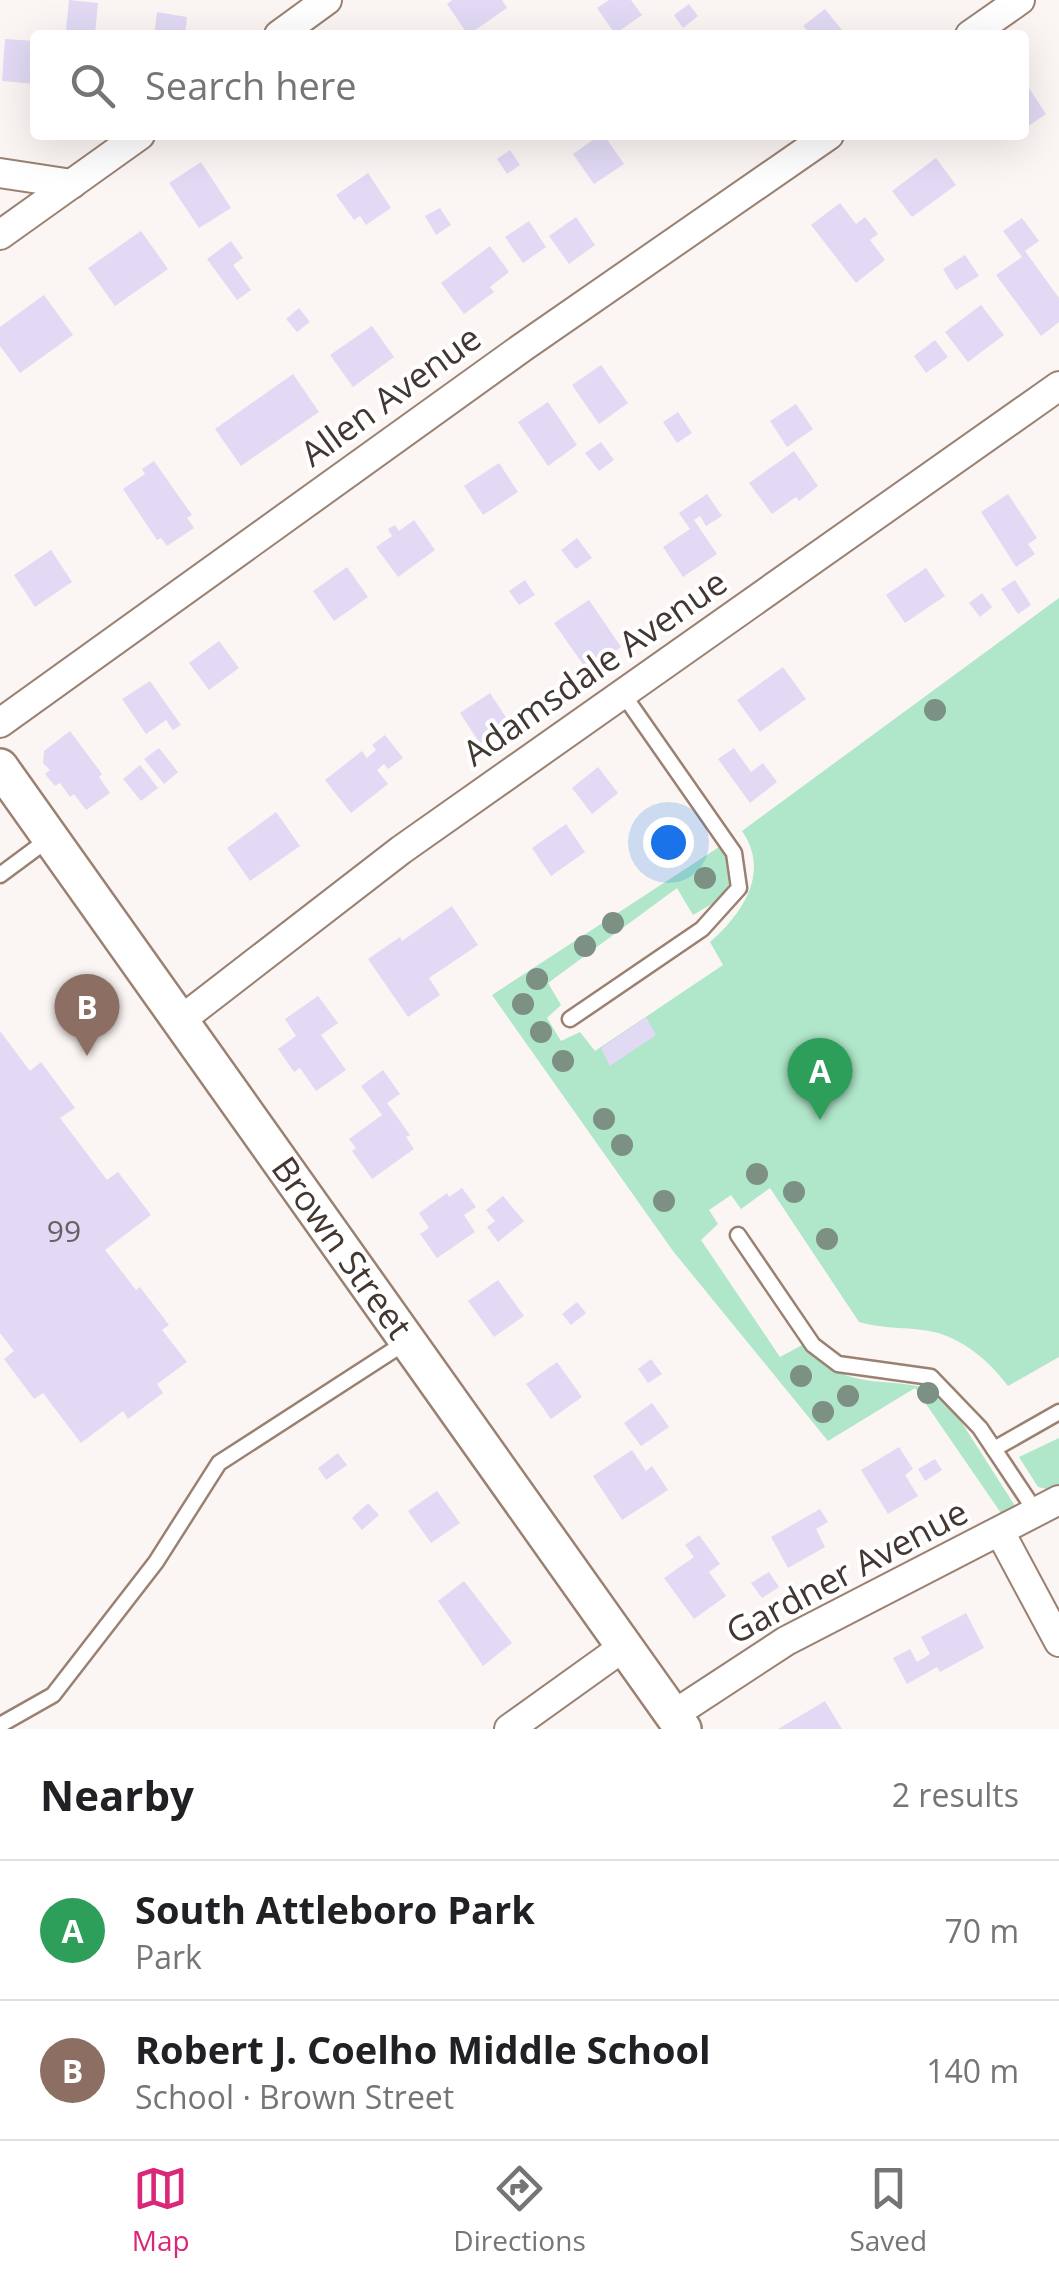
<!DOCTYPE html>
<html lang="en">
<head>
<meta charset="utf-8">
<style>
	body { margin:0; font-family:"Open Sans",sans-serif; background:#f6f6f6; color:#202124 }
	.you { position:absolute; left:668px; top:842px; width:35px; height:35px; margin:-25px; border:8px solid #fff; border-radius:50%; background:#1a73e8; box-shadow:0 0 0 15px #1a73e833 }
	.badge { display:grid; place-items:center; width:65px; height:65px; border-radius:50%; background:#db2777; color:#fff; font-size:32px; font-weight:700 }
	.pin { position:absolute; translate:-50% -82px; filter:drop-shadow(0 2px 5px #0008) }
	.pin::after { content:''; position:absolute; top:52px; width:35px; height:30px; background:inherit; clip-path:polygon(0 0,100% 0,50% 100%) }
	.list { margin:0; padding:0; list-style:none }
	h2 { display:flex; justify-content:space-between; align-items:center; height:130px; margin:0; padding:0 40px; font-size:42px }
	h2 small { font-size:32px; font-weight:400; color:#757577 }
	.list li { display:grid; grid-template-columns:65px 1fr auto; gap:30px; align-items:center; box-sizing:border-box; height:140px; padding:0 40px; border-top:2px solid #e0e0e0 }
	.list b { display:block; font-size:38px; white-space:nowrap }
	.list p { margin:0; font-size:32px; white-space:nowrap; color:#757577 }
	.list em { font-size:32px; font-style:normal; color:#757577 }
	.icon { flex:none; width:55px; height:55px; fill:none; stroke:currentColor; stroke-width:2; stroke-linecap:round; stroke-linejoin:round }
	.map { position:relative; flex:none; width:1059px; height:1729px; overflow:hidden }
	.search { position:absolute; background:#fff; box-shadow:0 10px 40px #0002; left:30px; right:30px; top:30px; height:110px; display:flex; align-items:center; gap:25px; box-sizing:border-box; padding:0 35px; border-radius:10px; color:#757577; font-size:38px }
	.sheet { height:410px; background:#fff }
	nav { display:flex; justify-content:space-around; align-items:center; box-sizing:border-box; height:140px; border-top:2px solid #e0e0e0; background:#fff; font-size:28px; color:#757577 }
	nav a { display:grid; justify-items:center; gap:5px }
	nav .on { color:#db2777 }
	.map>svg:first-child { display:block }
	.green { fill:#b0e6c9 }
	.building { fill:#e2daf5 }
	.lines { fill:none; stroke-linecap:round; stroke-linejoin:round }
	.service-casing { stroke:#9a8172; stroke-width:19 }
	.minor-casing { stroke:#9a8172; stroke-width:32 }
	.tertiary-casing { stroke:#9a8172; stroke-width:40 }
	.service { stroke:#fff; stroke-width:14 }
	.minor { stroke:#fff; stroke-width:28 }
	.tertiary { stroke:#fff; stroke-width:35 }
	.tree { fill:#7c9084 }
	.labels { text-anchor:middle; stroke-width:8; stroke-linejoin:round; paint-order:stroke }
	.number-label { font-size:30px; fill:#6a6062 }
	.street-label { font-size:35px; fill:#423731; stroke:#fff }
</style>
</head>
<body>
<div class="map">
<svg width="1059" height="1729" viewBox="0 0 1059 1729">
	<rect width="100%" height="100%" fill="#fbf6f3"/>
	<!-- green -->
	<g class="green">
		<path d="M1059 598V1357L1008 1386C991 1363 966 1341 938 1333 912 1326 885 1330 859 1322L770 1188 741 1209 731 1195 709 1210 718 1224 701 1240 780 1357 804 1344C816 1357 831 1370 848 1376 882 1387 914 1377 946 1398L1017 1509 1003 1516 915 1388 828 1441 673 1251 492 995 719 847 725 856 729 885 717 901 693 915 677 888 548 983 561 1005 547 1018 561 1041 580 1032 595 1051 723 965 710 942C742 914 771 873 742 831Z"/>
		<path d="M1059 1438V1485L1051 1490 1038 1487 1019 1457Z"/>
	</g>
	<!-- building -->
	<g class="building">
		<path d="M69 0 98 3 95 34 66 31Z"/>
		<path d="M452 0H502L507 8 468 35 447 4Z"/>
		<path d="M609 0H631L642 15 615 34 597 8Z"/>
		<path d="M689 4 698 16 683 28 674 15Z"/>
		<path d="M825 9 846 35H811L803 26Z"/>
		<path d="M157 12 187 17 185 35H154Z"/>
		<path d="M5 39 35 41V84L2 81Z"/>
		<path d="M1027 85 1046 114 1024 129V87Z"/>
		<path d="M600 135H604L624 164 594 184 573 154Z"/>
		<path d="M510 150 520 165 507 174 497 159Z"/>
		<path d="M936 158 956 185 912 217 892 191Z"/>
		<path d="M201 162 231 208 199 228 169 183Z"/>
		<path d="M368 173 391 208 366 225 360 216 354 220 336 195Z"/>
		<path d="M840 203 856 224 865 217 878 234 870 240 885 260 856 283 811 225Z"/>
		<path d="M440 208 451 225 436 235 425 216Z"/>
		<path d="M576 217 595 245 569 264 549 236Z"/>
		<path d="M1022 218 1039 241 1025 251 1059 298V322L1041 336 996 275 1022 257 1003 231Z"/>
		<path d="M529 221 546 247 523 263 505 237Z"/>
		<path d="M141 231 168 269 115 306 88 268Z"/>
		<path d="M231 241 243 258 233 265 251 290 237 300 207 259Z"/>
		<path d="M490 246 509 272 490 287 494 292 464 314 441 283Z"/>
		<path d="M965 255 979 276 956 290 943 269Z"/>
		<path d="M44 295 73 335 20 373 0 346V327Z"/>
		<path d="M981 305 1004 335 968 362 945 332Z"/>
		<path d="M299 308 310 322 297 332 286 319Z"/>
		<path d="M372 326 394 357 353 387 330 355Z"/>
		<path d="M935 340 948 357 926 373 914 356Z"/>
		<path d="M601 365 628 403 599 424 572 385Z"/>
		<path d="M293 374 319 412 241 466 215 429Z"/>
		<path d="M548 402 577 445 548 466 518 422Z"/>
		<path d="M796 404 813 429 787 447 770 421Z"/>
		<path d="M678 412 692 433 677 443 663 422Z"/>
		<path d="M601 442 614 460 599 471 585 453Z"/>
		<path d="M794 451 818 486 799 501 796 497 772 514 749 483Z"/>
		<path d="M154 461 192 515 187 518 194 528 167 546 161 538 157 540 123 489 145 474 142 469Z"/>
		<path d="M499 463 518 492 483 515 464 486Z"/>
		<path d="M707 494 722 516 706 526 700 516 694 520 717 554 683 577 663 547 690 529 679 513Z"/>
		<path d="M1008 494 1037 538 1028 544 1035 554 1016 567 981 512Z"/>
		<path d="M414 520 435 550 398 577 376 547 392 536 388 529 395 525 399 531Z"/>
		<path d="M577 538 592 558 576 569 561 550Z"/>
		<path d="M51 550 72 582 35 607 14 575Z"/>
		<path d="M347 567 368 597 334 621 313 591Z"/>
		<path d="M926 568 945 596 905 623 886 595Z"/>
		<path d="M525 580 535 595 519 605 509 591Z"/>
		<path d="M1015 580 1031 605 1018 614 1001 589Z"/>
		<path d="M982 593 992 607 980 617 969 603Z"/>
		<path d="M589 600 621 647 615 651 618 655 595 671 592 667 587 670 554 623Z"/>
		<path d="M219 641 239 668 209 690 189 663Z"/>
		<path d="M783 667 806 699 760 732 737 700Z"/>
		<path d="M150 681 181 725 173 730 166 720 146 734 122 699Z"/>
		<path d="M490 693 511 725 481 745 460 713Z"/>
		<path d="M70 731 102 774 99 777 110 793 86 810 74 794 70 797 60 783 55 786 45 774 50 770 43 763 44 751Z"/>
		<path d="M385 735 403 758 388 769 384 764 377 770 388 784 351 813 325 780 362 751 367 758 376 750 372 745Z"/>
		<path d="M159 748 178 772 164 784 144 759Z"/>
		<path d="M734 748 751 772 763 763 777 782 750 803 718 759Z"/>
		<path d="M140 765 158 788 141 801 123 779Z"/>
		<path d="M598 767 618 793 592 814 572 788Z"/>
		<path d="M276 812 300 846 250 881 227 848Z"/>
		<path d="M566 824 585 852 551 876 532 848Z"/>
		<path d="M452 906 478 945 429 978 440 995 408 1017 368 959 400 937 402 941Z"/>
		<path d="M318 996 338 1023 321 1035 346 1070 316 1091 300 1068 294 1072 278 1049 296 1036 285 1019Z"/>
		<path d="M646 1017 656 1035 610 1066 601 1048Z"/>
		<path d="M0 1031 30 1071 41 1062 75 1108 60 1118 107 1180 118 1172 151 1215 105 1250 136 1290 140 1287 169 1325 162 1330 187 1362 157 1384 163 1393 128 1419 123 1411 81 1443 43 1393 34 1399 4 1359 14 1351 0 1333Z"/>
		<path d="M383 1070 400 1094 387 1103 410 1135 406 1137 414 1149 372 1179 352 1151 356 1148 349 1139 382 1115 361 1086Z"/>
		<path d="M462 1188 476 1207 464 1215 475 1232 437 1258 420 1234 429 1228 419 1213 447 1193 449 1197Z"/>
		<path d="M503 1196 524 1221 498 1242 487 1227 495 1221 486 1210Z"/>
		<path d="M498 1280 524 1316 494 1337 468 1301Z"/>
		<path d="M577 1302 586 1313 571 1325 562 1314Z"/>
		<path d="M651 1359 662 1374 648 1383 638 1369Z"/>
		<path d="M557 1362 582 1397 551 1419 526 1384Z"/>
		<path d="M652 1403 669 1427 641 1446 624 1423Z"/>
		<path d="M899 1447 913 1469 905 1475 918 1496 888 1514 861 1470Z"/>
		<path d="M632 1450 646 1471 652 1466 668 1490 622 1520 593 1476Z"/>
		<path d="M338 1453 347 1465 326 1480 318 1468Z"/>
		<path d="M935 1459 942 1470 925 1481 918 1469Z"/>
		<path d="M437 1491 460 1523 431 1543 408 1511Z"/>
		<path d="M368 1503 379 1515 362 1530 352 1518Z"/>
		<path d="M820 1509 828 1522 816 1529 825 1547 788 1568 771 1537Z"/>
		<path d="M699 1535 720 1564 709 1572 726 1596 694 1619 664 1578 694 1557 685 1545Z"/>
		<path d="M769 1572 779 1587 762 1598 751 1583Z"/>
		<path d="M464 1581 512 1643 483 1666 438 1601Z"/>
		<path d="M966 1613 984 1648 940 1672 937 1667 907 1684 893 1658 910 1649 917 1662 930 1654 921 1637Z"/>
		<path d="M825 1701 842 1729H778Z"/>
	</g>
	<g class="lines">
		<!-- service casing -->
		<g class="service-casing">
			<g id="service">
				<path d="M0 875 50 838"/>
				<path d="M570 1019 702 929 739 888 734 853 623 694"/>
				<path d="M738 1235 813 1345 838 1364 931 1377 980 1428 1036 1512"/>
				<path d="M994 1449 1059 1412"/>
				<path d="M0 1725 53 1695 156 1562 219 1463 406 1342"/>
			</g>
		</g>
		<!-- minor casing -->
		<g class="minor-casing">
			<g id="minor">
				<path d="M279 35 327 0"/>
				<path d="M970 35 1020 0"/>
				<path d="M0 173 72 184"/>
				<path d="M0 235 140 135"/>
				<path d="M0 723 523 347 829 135"/>
				<path d="M181 1020 401 850 1059 386"/>
				<path d="M1000 1532 1059 1642"/>
				<path d="M673 1715 786 1641 1059 1500"/>
				<path d="M509 1729 622 1648"/>
			</g>
		</g>
		<!-- tertiary casing -->
		<g class="tertiary-casing">
			<g id="tertiary">
				<path id="s1" d="M0 767 683 1729"/>
			</g>
		</g>
		<!-- service -->
		<use href="#service" class="service"/>
		<!-- minor -->
		<use href="#minor" class="minor"/>
		<!-- tertiary -->
		<use href="#tertiary" class="tertiary"/>
	</g>
	<!-- trees -->
	<g class="tree">
		<circle cx="935" cy="710" r="11"/>
		<circle cx="705" cy="878" r="11"/>
		<circle cx="613" cy="923" r="11"/>
		<circle cx="585" cy="946" r="11"/>
		<circle cx="537" cy="979" r="11"/>
		<circle cx="523" cy="1004" r="11"/>
		<circle cx="541" cy="1032" r="11"/>
		<circle cx="563" cy="1061" r="11"/>
		<circle cx="604" cy="1119" r="11"/>
		<circle cx="622" cy="1145" r="11"/>
		<circle cx="757" cy="1174" r="11"/>
		<circle cx="794" cy="1192" r="11"/>
		<circle cx="664" cy="1201" r="11"/>
		<circle cx="827" cy="1239" r="11"/>
		<circle cx="801" cy="1376" r="11"/>
		<circle cx="928" cy="1393" r="11"/>
		<circle cx="848" cy="1396" r="11"/>
		<circle cx="823" cy="1412" r="11"/>
	</g>
	<g class="labels">
		<!-- number labels -->
		<g class="number-label">
			<text x="64" y="1242">99</text>
		</g>
		<!-- street labels -->
		<g class="street-label">
			<text transform="translate(391 396) rotate(-36)" y="12">Allen Avenue</text>
			<text transform="translate(595 668) rotate(-35)" y="12">Adamsdale Avenue</text>
			<text dy="12" stroke="none"><textPath href="#s1" startOffset="590">Brown Street</textPath></text>
			<text transform="translate(847 1572) rotate(-28)" y="12">Gardner Avenue</text>
		</g>
	</g>
</svg>
<div class="you"></div>
<div class="pin badge" style="left:820px;top:1120px;background:#2e9e5b">A</div>
<div class="pin badge" style="left:87px;top:1056px;background:#8d6e63">B</div>
<div class="search"><svg class="icon" aria-label="search" viewBox="0 0 24 24"><circle cx="10" cy="10" r="6"/><path d="M15 15l6 6"/></svg>Search here</div>
</div>
<section class="sheet">
<h2>Nearby<small>2 results</small></h2>
<ul class="list">
<li><span class="badge" style="background:#2e9e5b">A</span><div><b>South Attleboro Park</b><p>Park</p></div><em>70 m</em></li>
<li><span class="badge" style="background:#8d6e63">B</span><div><b>Robert J. Coelho Middle School</b><p>School · Brown Street</p></div><em>140 m</em></li>
</ul>
</section>
<nav>
<a class="on"><svg class="icon" aria-label="map" viewBox="0 0 24 24"><path d="M3 6l6-2 6 2 6-2v14l-6 2-6-2-6 2zM9 4v14M15 6v14"/></svg>Map</a>
<a><svg class="icon" aria-label="directions" viewBox="0 0 24 24"><path d="M12 3l9 9-9 9-9-9zM9 14v-3h6M13 9l2 2-2 2"/></svg>Directions</a>
<a><svg class="icon" aria-label="saved" viewBox="0 0 24 24"><path d="M7 4h10v16l-5-4-5 4z"/></svg>Saved</a>
</nav>
</body>
</html>
